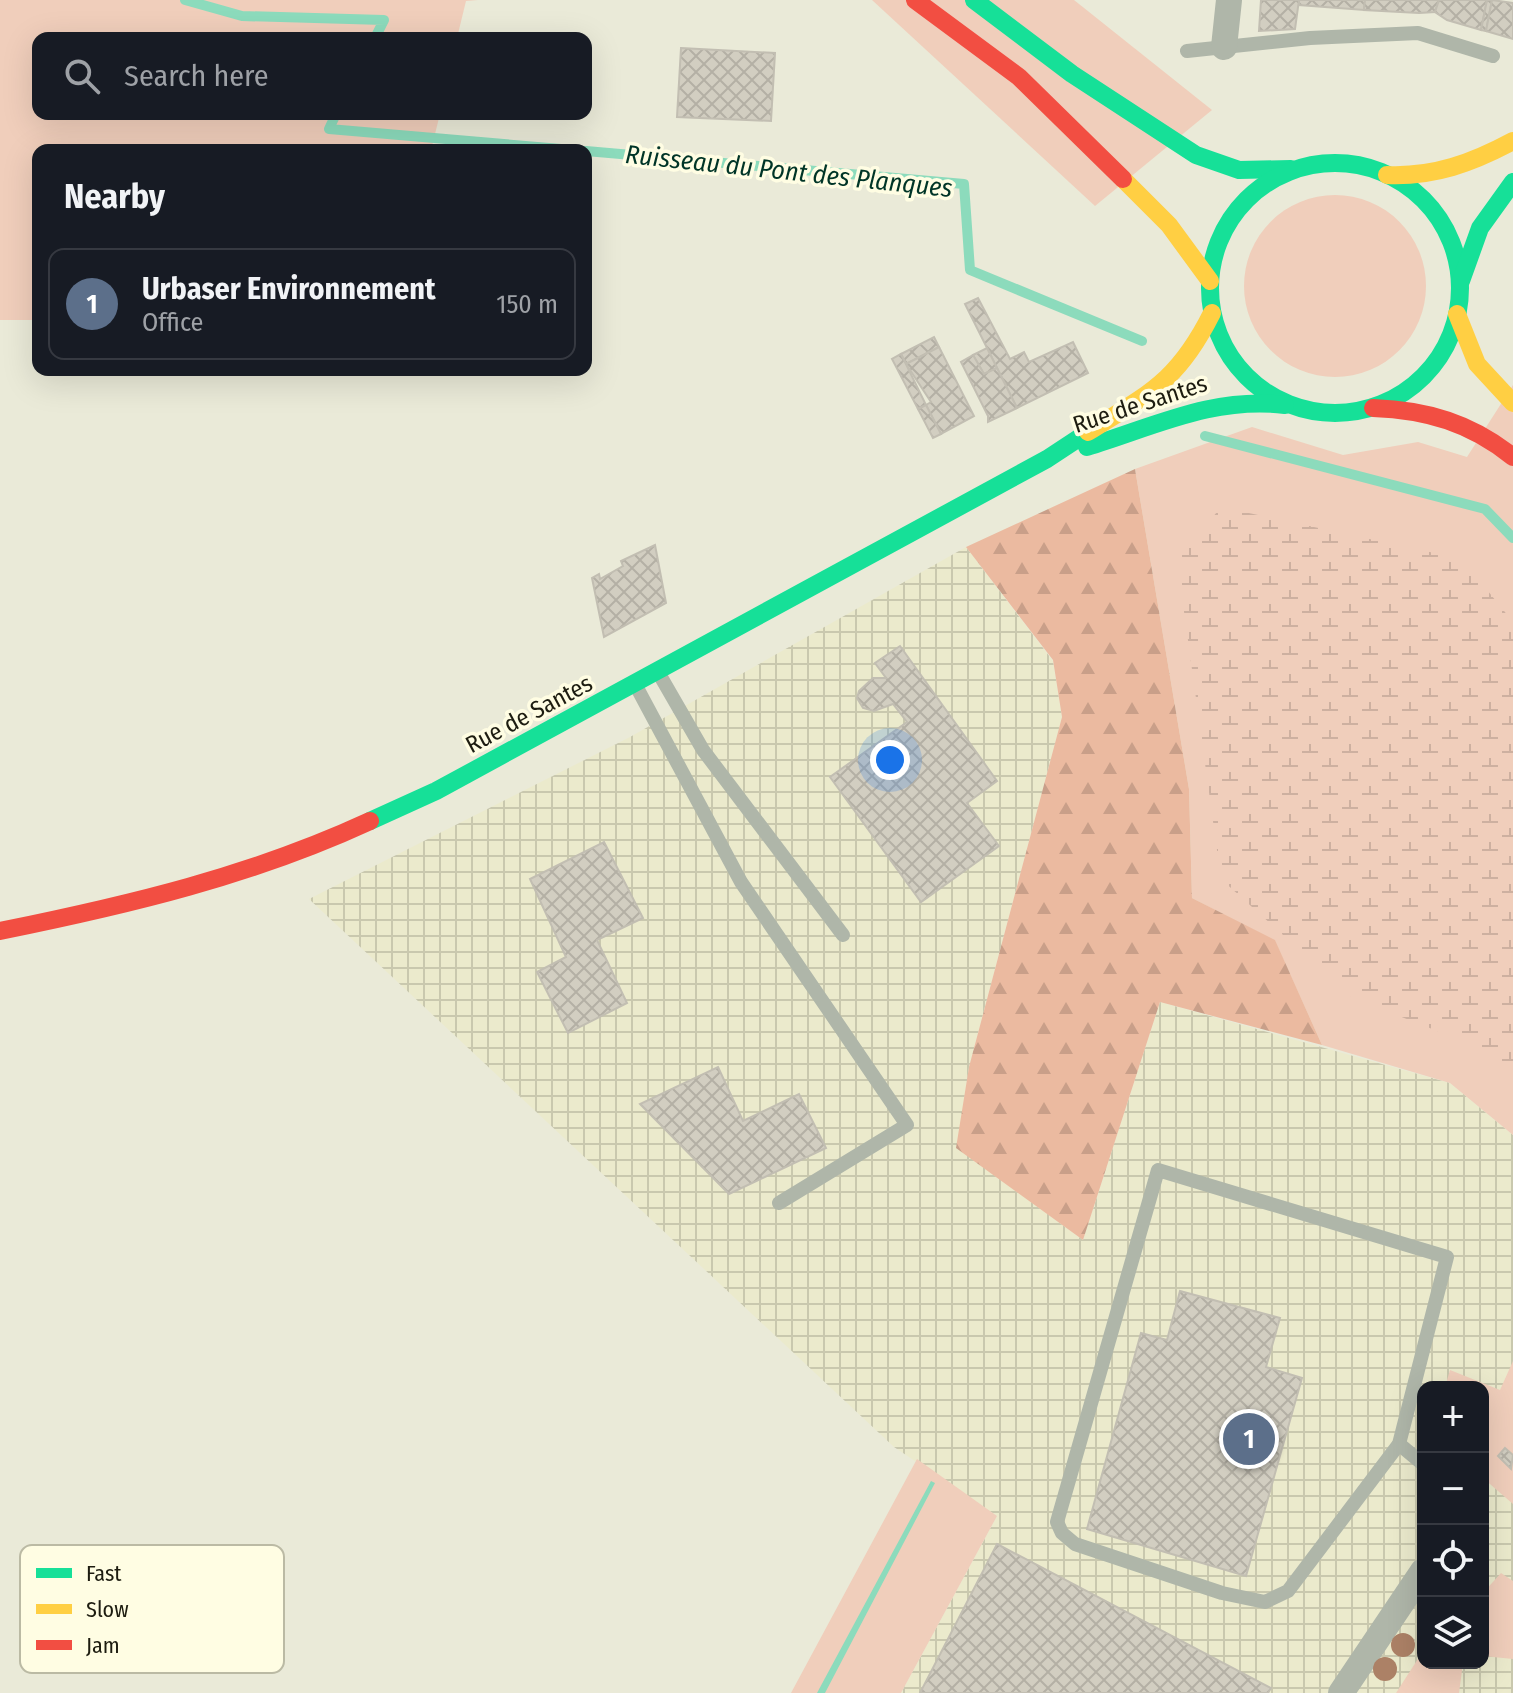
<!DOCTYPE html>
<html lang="en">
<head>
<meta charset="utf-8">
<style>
	body { margin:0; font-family:"Fira Sans Condensed",sans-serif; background:#242831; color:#f1f3f6 }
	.controls { position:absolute; right:24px; bottom:24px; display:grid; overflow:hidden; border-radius:16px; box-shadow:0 8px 32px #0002 }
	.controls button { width:72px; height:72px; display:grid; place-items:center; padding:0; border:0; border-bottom:2px solid #363941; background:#171b24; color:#f1f3f6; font:40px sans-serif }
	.you { position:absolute; left:890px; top:760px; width:28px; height:28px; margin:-20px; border:6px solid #fff; border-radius:50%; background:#1a73e8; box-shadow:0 0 0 12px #1a73e833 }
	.badge { display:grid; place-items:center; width:52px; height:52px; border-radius:50%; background:#0f766e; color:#fff; font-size:26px; font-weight:700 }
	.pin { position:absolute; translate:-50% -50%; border:4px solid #fff; box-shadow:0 2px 8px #0006 }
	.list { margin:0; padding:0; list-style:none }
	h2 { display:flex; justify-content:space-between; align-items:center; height:104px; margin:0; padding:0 32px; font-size:34px }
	h2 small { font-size:26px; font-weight:400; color:#9ea1a6 }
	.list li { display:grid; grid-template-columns:52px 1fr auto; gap:24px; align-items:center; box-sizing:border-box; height:112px; margin:0 16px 16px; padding:0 16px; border:2px solid #363941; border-radius:16px }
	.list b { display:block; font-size:30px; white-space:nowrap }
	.list p { margin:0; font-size:26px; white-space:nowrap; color:#9ea1a6 }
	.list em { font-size:26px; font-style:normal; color:#9ea1a6 }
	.icon { flex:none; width:44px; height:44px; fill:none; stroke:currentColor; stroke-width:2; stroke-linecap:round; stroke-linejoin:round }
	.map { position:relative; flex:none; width:1513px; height:1693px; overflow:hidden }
	.search { position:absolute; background:#171b24; box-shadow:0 8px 32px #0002; left:32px; top:32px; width:560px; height:88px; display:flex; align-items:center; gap:20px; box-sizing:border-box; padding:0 28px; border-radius:16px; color:#9ea1a6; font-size:30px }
	.panel { position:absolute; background:#171b24; box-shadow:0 8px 32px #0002; left:32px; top:144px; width:560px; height:232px; border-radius:16px }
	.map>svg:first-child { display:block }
	.industrial { fill:url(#industrial-grid); fill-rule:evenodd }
	.green { fill:#f0cebb }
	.forest { fill:url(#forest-firs) }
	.wetland { fill:url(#wetland-marsh) }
	.water { fill:#8cdbbc }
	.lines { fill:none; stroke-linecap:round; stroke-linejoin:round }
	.stream { stroke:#8cdbbc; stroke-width:10 }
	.building { fill:url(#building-cross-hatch); stroke:#c2beb2; stroke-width:2 }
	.lane { stroke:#afb6a9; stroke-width:14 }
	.street { stroke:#afb6a9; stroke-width:26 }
	.fast { stroke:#16e098; stroke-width:18 }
	.slow { stroke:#ffcf43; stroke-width:18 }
	.jam { stroke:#f24e42; stroke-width:18 }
	.tree { fill:#ac8166 }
	.labels { text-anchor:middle; stroke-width:7; stroke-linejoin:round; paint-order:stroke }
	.street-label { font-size:24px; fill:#1d1c10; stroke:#fffde3 }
	.water-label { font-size:26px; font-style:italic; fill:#003527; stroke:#fffde3 }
	.key { fill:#fffde3; stroke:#bbbaa4; stroke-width:2 }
	.key-label { font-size:22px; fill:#1d1c10 }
</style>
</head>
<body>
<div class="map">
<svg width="1513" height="1693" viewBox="0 0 1513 1693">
	<defs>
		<pattern id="industrial-grid" width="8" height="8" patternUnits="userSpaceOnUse" patternTransform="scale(2)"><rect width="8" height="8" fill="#ebeacc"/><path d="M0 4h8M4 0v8" fill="none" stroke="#c9c8ae"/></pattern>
		<pattern id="forest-firs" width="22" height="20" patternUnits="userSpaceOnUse" patternTransform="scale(2)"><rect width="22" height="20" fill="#ebbaa0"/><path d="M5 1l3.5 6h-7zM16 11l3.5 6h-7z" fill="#c99f89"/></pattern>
		<pattern id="wetland-marsh" width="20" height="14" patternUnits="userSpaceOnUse" patternTransform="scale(2)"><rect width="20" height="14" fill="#f0cebb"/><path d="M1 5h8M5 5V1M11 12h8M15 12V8" fill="none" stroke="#cdb0a0"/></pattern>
		<pattern id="building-cross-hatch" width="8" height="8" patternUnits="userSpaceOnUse" patternTransform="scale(2)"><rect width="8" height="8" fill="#d2cec1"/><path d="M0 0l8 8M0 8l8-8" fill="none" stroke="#b4b0a5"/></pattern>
	</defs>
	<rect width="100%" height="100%" fill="#eaead8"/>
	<!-- industrial -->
	<path class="industrial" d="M966 547 1053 661 1062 717 969 1067 957 1148 1083 1240 1160 1002 1450 1083 1513 1135V1693H901L997 1516 894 1447 309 899 630 737ZM1423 1387H1483V1663H1423Z"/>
	<!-- green -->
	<g class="green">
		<path d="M0 0H478L466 1 457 38H38V114H440L431 150H38V320H0Z"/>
		<path d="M872 0H1074L1212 110 1095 206Z"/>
		<circle cx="1335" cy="286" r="91"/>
		<path d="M1513 385V1135L1450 1083 1322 1045 1275 941 1192 898 1189 789 1135 469 1252 427 1343 455 1418 442 1467 457Z"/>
		<path d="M1513 1361V1504L1483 1478V1387H1445L1450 1370 1500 1390Z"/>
		<path d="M917 1459 997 1516 901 1693H791Z"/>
		<path d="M1501 1573 1513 1581V1659L1483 1656V1593Z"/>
		<path d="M1423 1651V1663H1463L1459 1693H1396Z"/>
	</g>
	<!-- forest -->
	<path class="forest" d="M1135 469 1189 789 1192 898 1275 940 1322 1045 1160 1002 1083 1240 956 1148 969 1067 1062 717 1053 660 966 547Z"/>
	<!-- wetland -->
	<path class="wetland" d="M1221 507 1462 559 1513 622V1081L1468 1043 1353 998 1221 879 1177 561Z"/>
	<!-- water -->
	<path class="water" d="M931 1481 935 1483 825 1693H817Z"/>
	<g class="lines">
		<!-- stream -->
		<g class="stream">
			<path d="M185 0 242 16 384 20 375 38"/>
			<path d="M336 114 329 129 573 150"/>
			<path d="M586 151 964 184 970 270 1142 341"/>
			<path d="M1205 436 1485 509 1513 538"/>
		</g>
	</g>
	<!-- building -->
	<g class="building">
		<path d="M1261 0H1299L1295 29 1259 31Z"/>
		<path d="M1299 0H1365L1364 10 1299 5Z"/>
		<path d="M1365 0H1439L1435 12 1419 13 1364 10Z"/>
		<path d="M1439 0H1487L1481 30 1447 20 1435 12Z"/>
		<path d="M1487 0H1492L1486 31 1481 30Z"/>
		<path d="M1492 0 1513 3V39L1486 31Z"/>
		<path d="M681 48 775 53 771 121 677 117Z"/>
		<path d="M978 298 1010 359 1024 352 1029 362 1073 342 1088 373 1017 408 965 304Z"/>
		<path d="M934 337 939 347 906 364 901 354Z"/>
		<path d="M939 347 974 416 941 434 926 405 931 402 906 364Z"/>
		<path d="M987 348 997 368 984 374 973 355Z"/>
		<path d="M901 354 926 405 918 409 892 359Z"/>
		<path d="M973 355 984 374 997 368 1017 408 988 422V416L961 362Z"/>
		<path d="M926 405 941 434 933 438 918 409Z"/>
		<path d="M655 545 666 603 604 637 592 578 599 574 600 579 623 566 621 561Z"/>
		<path d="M900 646 997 781 967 803 999 846 921 902 830 777 907 722 893 704 874 711 863 708 857 698 859 691 873 678H886L875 663Z"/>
		<path d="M604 842 643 918 597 940 627 1003 568 1033 537 972 566 957 530 879Z"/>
		<path d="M718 1067 743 1121 799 1094 826 1148 729 1194 640 1104Z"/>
		<path d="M1180 1291 1280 1318 1266 1367 1302 1378 1246 1576 1087 1529 1141 1333 1167 1340Z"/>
		<path d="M1505 1448 1513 1455 1511 1469 1498 1456Z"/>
		<path d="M997 1544 1271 1688 1268 1693H920Z"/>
	</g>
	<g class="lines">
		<!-- lane -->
		<g class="lane">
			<path d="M1187 51 1310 38 1418 33 1493 56"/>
			<path d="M658 672 703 750 843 935"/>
			<path d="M635 684 741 882 907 1125 779 1203"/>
			<path d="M1158 1170 1447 1257 1399 1444 1288 1591 1265 1602 1222 1593 1075 1544 1062 1533 1057 1522Z"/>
			<path d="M1399 1444 1423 1464"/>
		</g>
		<!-- street -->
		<g class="street">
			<path d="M1224 47 1229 0"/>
			<path d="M1341 1693 1423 1571"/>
		</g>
		<!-- fast -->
		<g class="fast">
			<path d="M974 0 1072 74 1196 155 1239 170 1291 169"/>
			<circle cx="1335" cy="288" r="125"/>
			<path d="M1461 281 1480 228 1513 182"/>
			<path d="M1087 447C1153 427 1214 396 1285 405"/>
			<path d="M370 821 436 791 1047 459 1088 432"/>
		</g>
		<!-- slow -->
		<g class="slow">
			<path d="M1387 175C1434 177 1472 163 1513 141"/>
			<path d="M1123 179 1169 225 1210 281"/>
			<path d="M1457 314 1477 364 1513 403"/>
			<path d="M1088 432C1150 393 1178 381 1212 313"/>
		</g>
		<!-- jam -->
		<g class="jam">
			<path d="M915 0 1019 77 1123 179"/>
			<path d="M1373 408C1427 410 1471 423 1513 457"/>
			<path d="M0 931C128 905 251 876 370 821"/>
		</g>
	</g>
	<!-- trees -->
	<g class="tree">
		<circle cx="1403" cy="1645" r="12"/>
		<circle cx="1385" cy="1669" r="12"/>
	</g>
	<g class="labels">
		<!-- street labels -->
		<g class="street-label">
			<text transform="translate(1140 404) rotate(-18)" y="8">Rue de Santes</text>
			<text transform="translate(529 714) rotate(-28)" y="8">Rue de Santes</text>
		</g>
		<!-- water labels -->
		<g class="water-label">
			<text transform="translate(789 171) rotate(6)" y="9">Ruisseau du Pont des Planques</text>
		</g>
	</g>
	<!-- legend -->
	<rect x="20" y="1545" width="264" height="128" rx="12" class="key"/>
	<rect x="36" y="1568" width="36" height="10" fill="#16e098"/>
	<rect x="36" y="1604" width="36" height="10" fill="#ffcf43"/>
	<rect x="36" y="1640" width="36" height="10" fill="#f24e42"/>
	<g class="key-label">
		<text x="86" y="1581">Fast</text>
		<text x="86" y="1617">Slow</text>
		<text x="86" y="1653">Jam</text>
	</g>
</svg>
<div class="controls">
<button>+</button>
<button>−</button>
<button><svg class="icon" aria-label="locate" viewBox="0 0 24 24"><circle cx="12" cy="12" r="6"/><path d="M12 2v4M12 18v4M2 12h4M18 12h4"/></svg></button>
<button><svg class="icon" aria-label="layers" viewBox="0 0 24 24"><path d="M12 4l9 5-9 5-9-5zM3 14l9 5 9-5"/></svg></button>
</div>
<div class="you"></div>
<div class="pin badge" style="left:1249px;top:1439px;background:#5c6f8a">1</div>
<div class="search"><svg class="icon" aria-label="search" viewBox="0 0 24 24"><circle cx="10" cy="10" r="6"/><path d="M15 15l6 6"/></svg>Search here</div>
<section class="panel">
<h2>Nearby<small></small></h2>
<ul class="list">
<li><span class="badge" style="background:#5c6f8a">1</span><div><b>Urbaser Environnement</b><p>Office</p></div><em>150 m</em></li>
</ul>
</section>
</div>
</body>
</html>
